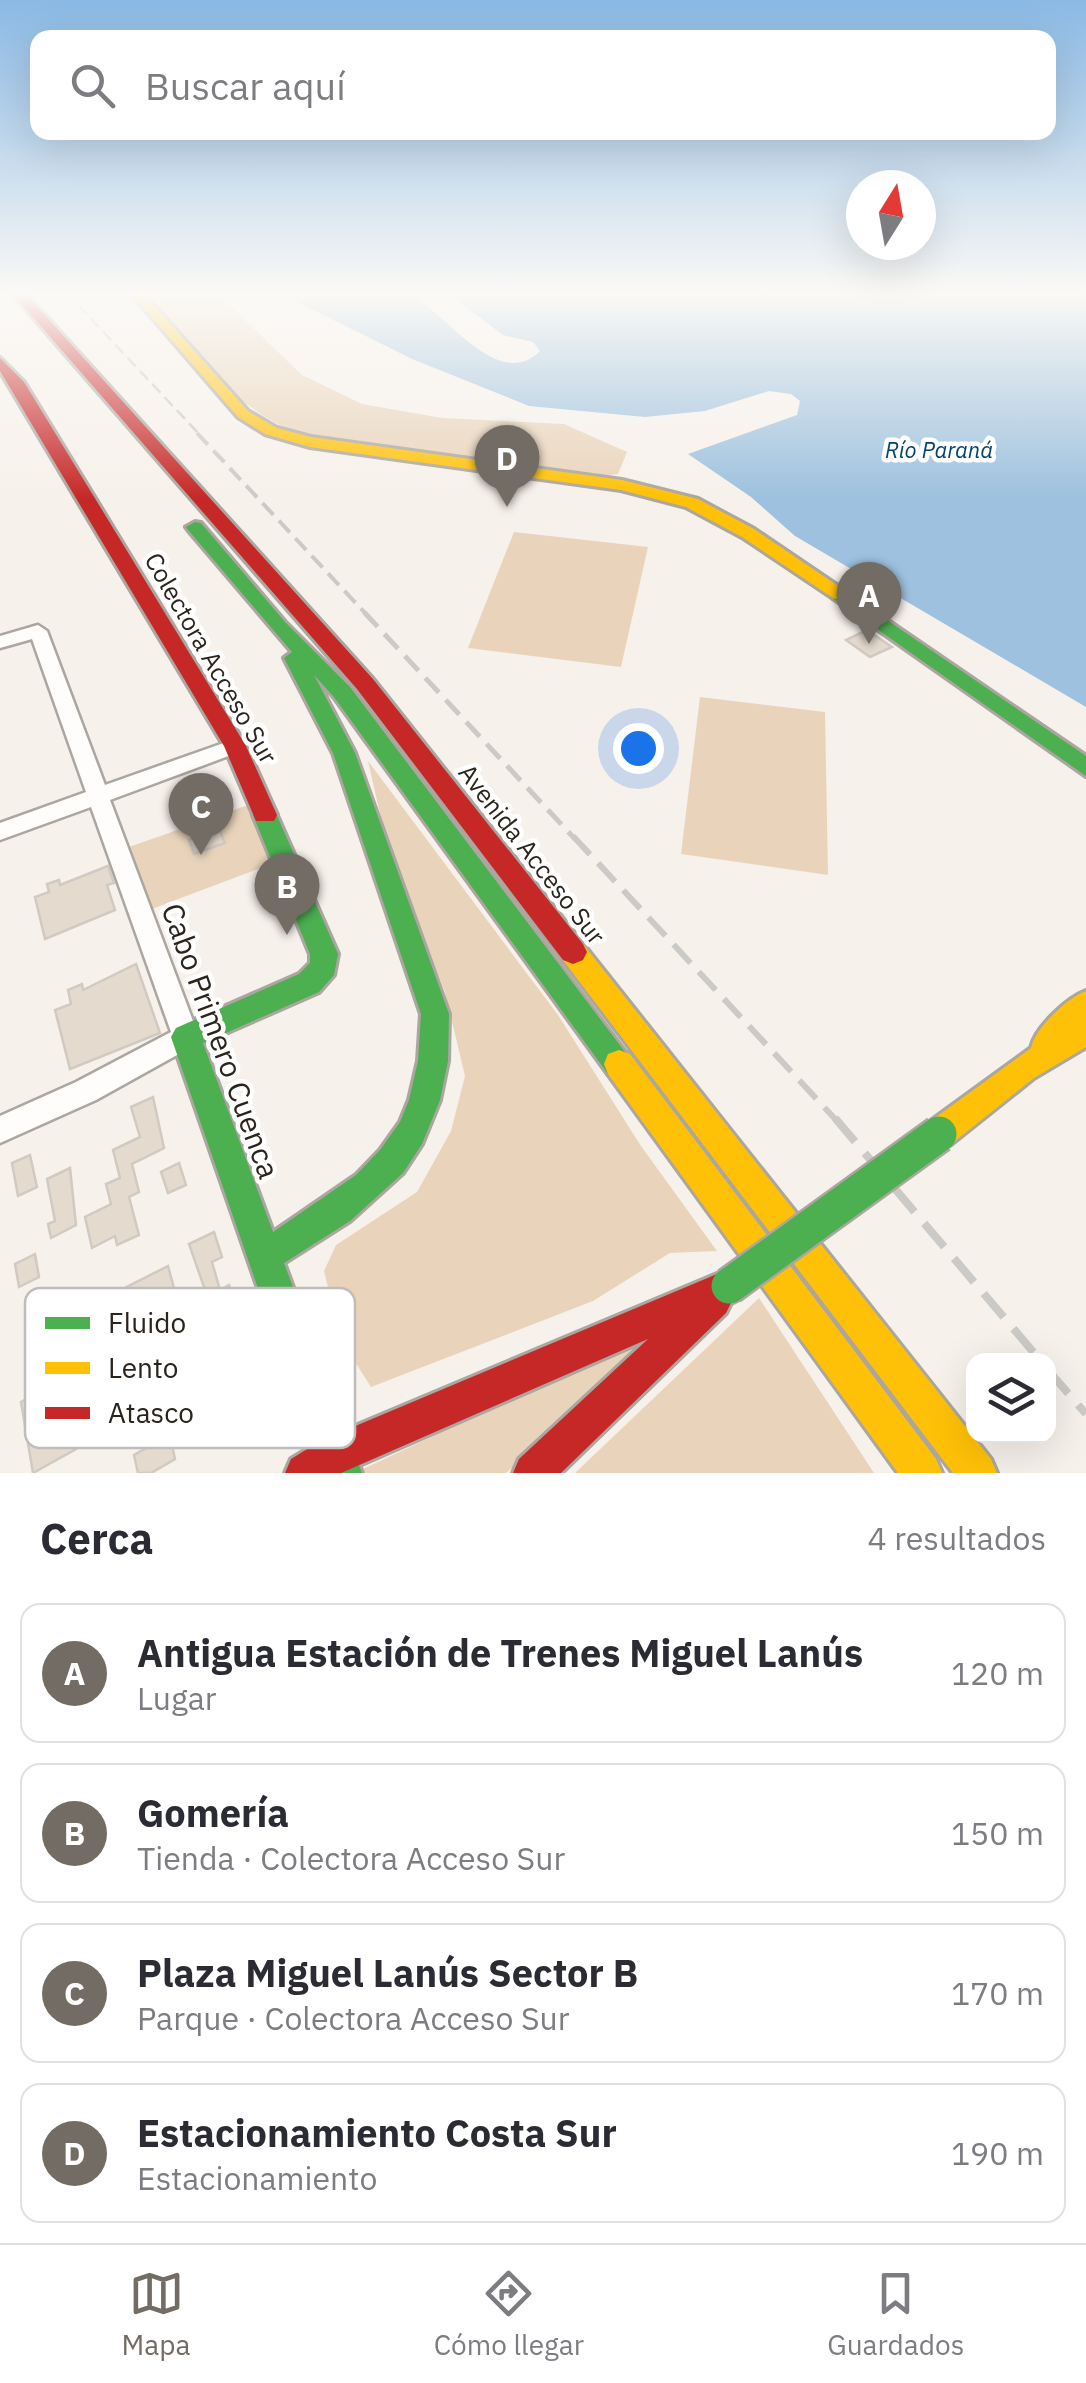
<!DOCTYPE html>
<html lang="es">
<head>
<meta charset="utf-8">
<style>
	body { margin:0; font-family:"IBM Plex Sans",sans-serif; background:#f7f7f7; color:#2b2b33 }
	.controls { position:absolute; right:30px; bottom:30px; display:grid; overflow:hidden; border-radius:20px; box-shadow:0 10px 40px #0002 }
	.controls button { width:90px; height:90px; display:grid; place-items:center; padding:0; border:0; border-bottom:2px solid #e1e1e2; background:#fff; color:#2b2b33; font:50px sans-serif }
	.compass { position:absolute; left:846px; top:170px; width:90px; height:90px; border-radius:50%; background:#fff; box-shadow:0 10px 40px #0002; rotate:11deg }
	.you { position:absolute; left:638px; top:748px; width:35px; height:35px; margin:-25px; border:8px solid #fff; border-radius:50%; background:#1a73e8; box-shadow:0 0 0 15px #1a73e833 }
	.badge { display:grid; place-items:center; width:65px; height:65px; border-radius:50%; background:#726c64; color:#fff; font-size:32px; font-weight:700 }
	.pin { position:absolute; translate:-50% -82px; filter:drop-shadow(0 2px 5px #0008) }
	.pin::after { content:''; position:absolute; top:52px; width:35px; height:30px; background:inherit; clip-path:polygon(0 0,100% 0,50% 100%) }
	.list { margin:0; padding:0; list-style:none }
	h2 { display:flex; justify-content:space-between; align-items:center; height:130px; margin:0; padding:0 40px; font-size:42px }
	h2 small { font-size:32px; font-weight:400; color:#7c7c81 }
	.list li { display:grid; grid-template-columns:65px 1fr auto; gap:30px; align-items:center; box-sizing:border-box; height:140px; margin:0 20px 20px; padding:0 20px; border:2px solid #e1e1e2; border-radius:20px }
	.list b { display:block; font-size:38px; white-space:nowrap }
	.list p { margin:0; font-size:32px; white-space:nowrap; color:#7c7c81 }
	.list em { font-size:32px; font-style:normal; color:#7c7c81 }
	.icon { flex:none; width:55px; height:55px; fill:none; stroke:currentColor; stroke-width:2; stroke-linecap:round; stroke-linejoin:round }
	.map { position:relative; flex:none; width:1086px; height:1473px; overflow:hidden }
	.search { position:absolute; background:#fff; box-shadow:0 10px 40px #0002; left:30px; right:30px; top:30px; height:110px; display:flex; align-items:center; gap:25px; box-sizing:border-box; padding:0 35px; border-radius:20px; color:#7c7c81; font-size:38px }
	.sheet { height:770px; background:#fff }
	nav { display:flex; justify-content:space-around; align-items:center; box-sizing:border-box; height:140px; border-top:2px solid #e1e1e2; background:#fff; font-size:28px; color:#7c7c81 }
	nav a { display:grid; justify-items:center; gap:5px }
	nav .on { color:#726c64 }
	.map>svg:first-child { display:block }
	.green { fill:#e9d4bb }
	.water { fill:#9dc1de }
	.building { fill:#e5dace; stroke:#d0cac3; stroke-width:2.5 }
	.lines { fill:none; stroke-linecap:round; stroke-linejoin:round }
	.street-casing { stroke:#aba69f; stroke-width:5 }
	.fast-casing { stroke:#aba69f; stroke-width:6 }
	.slow-casing { stroke:#aba69f; stroke-width:6 }
	.jam-casing { stroke:#aba69f; stroke-width:6 }
	.street { fill:#fefdfc; fill-rule:evenodd }
	.fast { fill:#4caf50; fill-rule:evenodd }
	.slow { fill:#ffc107; fill-rule:evenodd }
	.jam { fill:#c62828; fill-rule:evenodd }
	.rail-far4 { stroke:#cccac7; stroke-width:2.5; stroke-dasharray:12 6; stroke-linecap:butt }
	.rail-far3 { stroke:#cccac7; stroke-width:4; stroke-dasharray:16 8; stroke-linecap:butt }
	.rail-far2 { stroke:#cccac7; stroke-width:5; stroke-dasharray:20 10; stroke-linecap:butt }
	.rail-far1 { stroke:#cccac7; stroke-width:6; stroke-dasharray:25 12; stroke-linecap:butt }
	.rail { stroke:#cccac7; stroke-width:8; stroke-dasharray:31 15; stroke-linecap:butt }
	.fast-bridge-casing { stroke:#aba69f; stroke-width:40; stroke-linecap:butt }
	.fast-bridge { stroke:#4caf50; stroke-width:35 }
	.labels { text-anchor:middle; stroke-width:9; stroke-linejoin:round; paint-order:stroke }
	.far-water-label { font-size:22px; font-style:italic; fill:#00446c; stroke:#fff }
	.street-label { font-size:25px; fill:#2a241c; stroke:#fff }
	.near-street-label { font-size:30px; fill:#2a241c; stroke:#fff }
	.key { fill:#fff; stroke:#bfbdbb; stroke-width:2.5 }
	.key-label { font-size:28px; fill:#2a241c }
</style>
</head>
<body>
<div class="map">
<svg width="1086" height="1473" viewBox="0 0 1086 1473">
	<rect width="100%" height="100%" fill="#f7f1eb"/>
	<!-- green -->
	<g class="green">
		<path d="M142 292H216L302 375 362 404 442 418 564 424 627 452 618 474 595 477 299 433C232 410 188 343 142 292Z"/>
		<path d="M514 532 648 547 621 667 468 648Z"/>
		<path d="M700 697 825 712 828 875 681 854Z"/>
		<path d="M368 761 558 1015 641 1146 717 1251 670 1253 593 1301 371 1387 341 1340 324 1271 336 1245 417 1192 451 1131 465 1076 445 992 389 853Z"/>
		<path d="M248 805 274 863 149 910 129 847Z"/>
		<path d="M759 1298 874 1473H575Z"/>
		<path d="M678 1321 506 1473H364L363 1469Z"/>
	</g>
	<!-- water -->
	<path class="water" d="M277 292C313 292 367 284 402 292 439 300 495 396 540 351L533 342 503 335 446 292H1086V707L795 536 751 497 688 454 797 415 800 401 791 394 769 391 705 411 645 417 529 406 412 359Z"/>
	<!-- building -->
	<g class="building">
		<path d="M867 630 892 647 870 657 846 640Z"/>
		<path d="M219 829 225 843 194 854 189 840Z"/>
		<path d="M108 866 114 883 107 885 115 910 45 939 35 897 49 892 47 884 59 880 60 885Z"/>
		<path d="M136 964 160 1033 70 1069 55 1010 71 1004 68 990 82 984 83 990Z"/>
		<path d="M153 1097 164 1148 132 1164 139 1192 129 1197 139 1235 117 1245 115 1236 92 1248 85 1217 111 1204 106 1184 120 1178 113 1150 140 1137 131 1107Z"/>
		<path d="M30 1155 37 1187 18 1196 12 1163Z"/>
		<path d="M179 1163 186 1185 168 1193 161 1172Z"/>
		<path d="M70 1168 76 1225 51 1238 48 1224 55 1221 47 1179Z"/>
		<path d="M214 1232 222 1257 212 1262 220 1290 229 1285 250 1336 226 1350 189 1244Z"/>
		<path d="M35 1254 39 1277 19 1287 15 1264Z"/>
		<path d="M168 1266 174 1288 107 1319 103 1299Z"/>
		<path d="M63 1380 76 1449 33 1473 21 1402Z"/>
		<path d="M170 1435 175 1459 151 1473H138L134 1455Z"/>
	</g>
	<g class="lines">
		<!-- street casing -->
		<g class="street-casing">
			<path id="street" d="M38 625 47 631 105 785 235 739 245 746 242 751 110 800 199 1037 195 1045 96 1100 0 1143V1116L76 1082 171 1032 91 807 0 840V823L86 792 32 639 0 648V636Z"/>
		</g>
		<!-- fast casing -->
		<g class="fast-casing">
			<g id="fast">
				<path d="M195 522 201 523 285 622 350 687 634 1064 630 1074 619 1078 608 1074 334 697 314 675 355 753 449 1014 448 1061 440 1100 422 1144 403 1173 350 1221 284 1263 362 1473H322L171 1037 176 1028 299 974 310 963V954L253 815 256 809H274L338 954 334 975 319 992 203 1043 273 1232 356 1175 380 1150 400 1122 409 1100 418 1061 421 1014 333 753 284 658 292 652 189 531 186 527Z"/>
				<path d="M840 588 1086 756V776L833 598 830 594Z"/>
			</g>
		</g>
		<!-- slow casing -->
		<g class="slow-casing">
			<g id="slow">
				<path d="M130 292H142L248 411 277 428 311 437 622 480 698 499 754 529 850 594 840 600 833 598 742 537 686 507 621 490 310 447 265 434 238 417Z"/>
				<path d="M573 940 583 944 991 1459 997 1473H953L563 960 559 952 563 944Z"/>
				<path d="M1086 991V1047L1034 1078 950 1145 939 1149 928 1145 923 1134 928 1123 1031 1048C1035 1028 1067 998 1086 991Z"/>
				<path d="M619 1050 630 1054 936 1459 942 1473H898L608 1074 604 1064 608 1054Z"/>
			</g>
		</g>
		<!-- jam casing -->
		<g class="jam-casing">
			<g id="jam">
				<path d="M11 292H24L373 679 583 944 587 952 583 960 573 964 563 960 357 689Z"/>
				<path d="M0 358 24 382 246 746 277 815 274 821H256L224 746 0 371Z"/>
				<path d="M729 1269 741 1274 746 1286 741 1298 731 1303 726 1313 561 1473H513L519 1459 648 1339 341 1473H285L291 1459 322 1440Z"/>
			</g>
		</g>
		<!-- street -->
		<use href="#street" class="street"/>
		<!-- fast -->
		<use href="#fast" class="fast"/>
		<!-- slow -->
		<use href="#slow" class="slow"/>
		<!-- jam -->
		<use href="#jam" class="jam"/>
		<!-- rail-far4 -->
		<path class="rail-far4" d="M66 292 200 435"/>
		<!-- rail-far3 -->
		<path class="rail-far3" d="M197 433 366 614"/>
		<!-- rail-far2 -->
		<path class="rail-far2" d="M364 612 575 839"/>
		<!-- rail-far1 -->
		<path class="rail-far1" d="M573 836 837 1121"/>
		<!-- rail -->
		<g class="rail">
			<path d="M835 1118 1040 1360"/>
			<path d="M1048 1370 1086 1414"/>
		</g>
		<!-- fast-bridge casing -->
		<g class="fast-bridge-casing">
			<path id="fast-bridge" d="M729 1286 939 1134"/>
		</g>
		<!-- fast-bridge -->
		<use href="#fast-bridge" class="fast-bridge"/>
	</g>
	<!-- sky -->
	<linearGradient id="sky" x2="0" y2="1"><stop stop-color="#8ab9e4"/><stop offset="0.59" stop-color="#fbf9f6"/><stop offset="1" stop-color="#fbf9f6" stop-opacity="0"/></linearGradient>
	<rect width="1086" height="498" fill="url(#sky)"/>
	<g class="labels">
		<!-- far-water labels -->
		<g class="far-water-label">
			<text x="939" y="458">Río Paraná</text>
		</g>
		<!-- street labels -->
		<g class="street-label">
			<text transform="translate(211 658) rotate(60)" y="9">Colectora Acceso Sur</text>
			<text transform="translate(532 854) rotate(52)" y="9">Avenida Acceso Sur</text>
		</g>
		<!-- near-street labels -->
		<g class="near-street-label">
			<text transform="translate(220 1041) rotate(70)" y="10">Cabo Primero Cuenca</text>
		</g>
	</g>
	<!-- legend -->
	<rect x="25" y="1288" width="330" height="160" rx="15" class="key"/>
	<rect x="45" y="1317" width="45" height="12" fill="#4caf50"/>
	<rect x="45" y="1362" width="45" height="12" fill="#ffc107"/>
	<rect x="45" y="1407" width="45" height="12" fill="#c62828"/>
	<g class="key-label">
		<text x="108" y="1333">Fluido</text>
		<text x="108" y="1378">Lento</text>
		<text x="108" y="1423">Atasco</text>
	</g>
</svg>
<div class="controls">
<button><svg class="icon" aria-label="layers" viewBox="0 0 24 24"><path d="M12 4l9 5-9 5-9-5zM3 14l9 5 9-5"/></svg></button>
</div>
<svg class="compass" viewBox="-18 -18 36 36"><path d="M0-13l5 13h-10z" fill="#e53935"/><path d="M0 13l5-13h-10z" fill="#7c7c81"/></svg>
<div class="you"></div>
<div class="pin badge" style="left:869px;top:644px">A</div>
<div class="pin badge" style="left:287px;top:935px">B</div>
<div class="pin badge" style="left:201px;top:855px">C</div>
<div class="pin badge" style="left:507px;top:507px">D</div>
<div class="search"><svg class="icon" aria-label="search" viewBox="0 0 24 24"><circle cx="10" cy="10" r="6"/><path d="M15 15l6 6"/></svg>Buscar aquí</div>
</div>
<section class="sheet">
<h2>Cerca<small>4 resultados</small></h2>
<ul class="list">
<li><span class="badge">A</span><div><b>Antigua Estación de Trenes Miguel Lanús</b><p>Lugar</p></div><em>120 m</em></li>
<li><span class="badge">B</span><div><b>Gomería</b><p>Tienda · Colectora Acceso Sur</p></div><em>150 m</em></li>
<li><span class="badge">C</span><div><b>Plaza Miguel Lanús Sector B</b><p>Parque · Colectora Acceso Sur</p></div><em>170 m</em></li>
<li><span class="badge">D</span><div><b>Estacionamiento Costa Sur</b><p>Estacionamiento</p></div><em>190 m</em></li>
</ul>
</section>
<nav>
<a class="on"><svg class="icon" aria-label="map" viewBox="0 0 24 24"><path d="M3 6l6-2 6 2 6-2v14l-6 2-6-2-6 2zM9 4v14M15 6v14"/></svg>Mapa</a>
<a><svg class="icon" aria-label="directions" viewBox="0 0 24 24"><path d="M12 3l9 9-9 9-9-9zM9 14v-3h6M13 9l2 2-2 2"/></svg>Cómo llegar</a>
<a><svg class="icon" aria-label="saved" viewBox="0 0 24 24"><path d="M7 4h10v16l-5-4-5 4z"/></svg>Guardados</a>
</nav>
</body>
</html>
